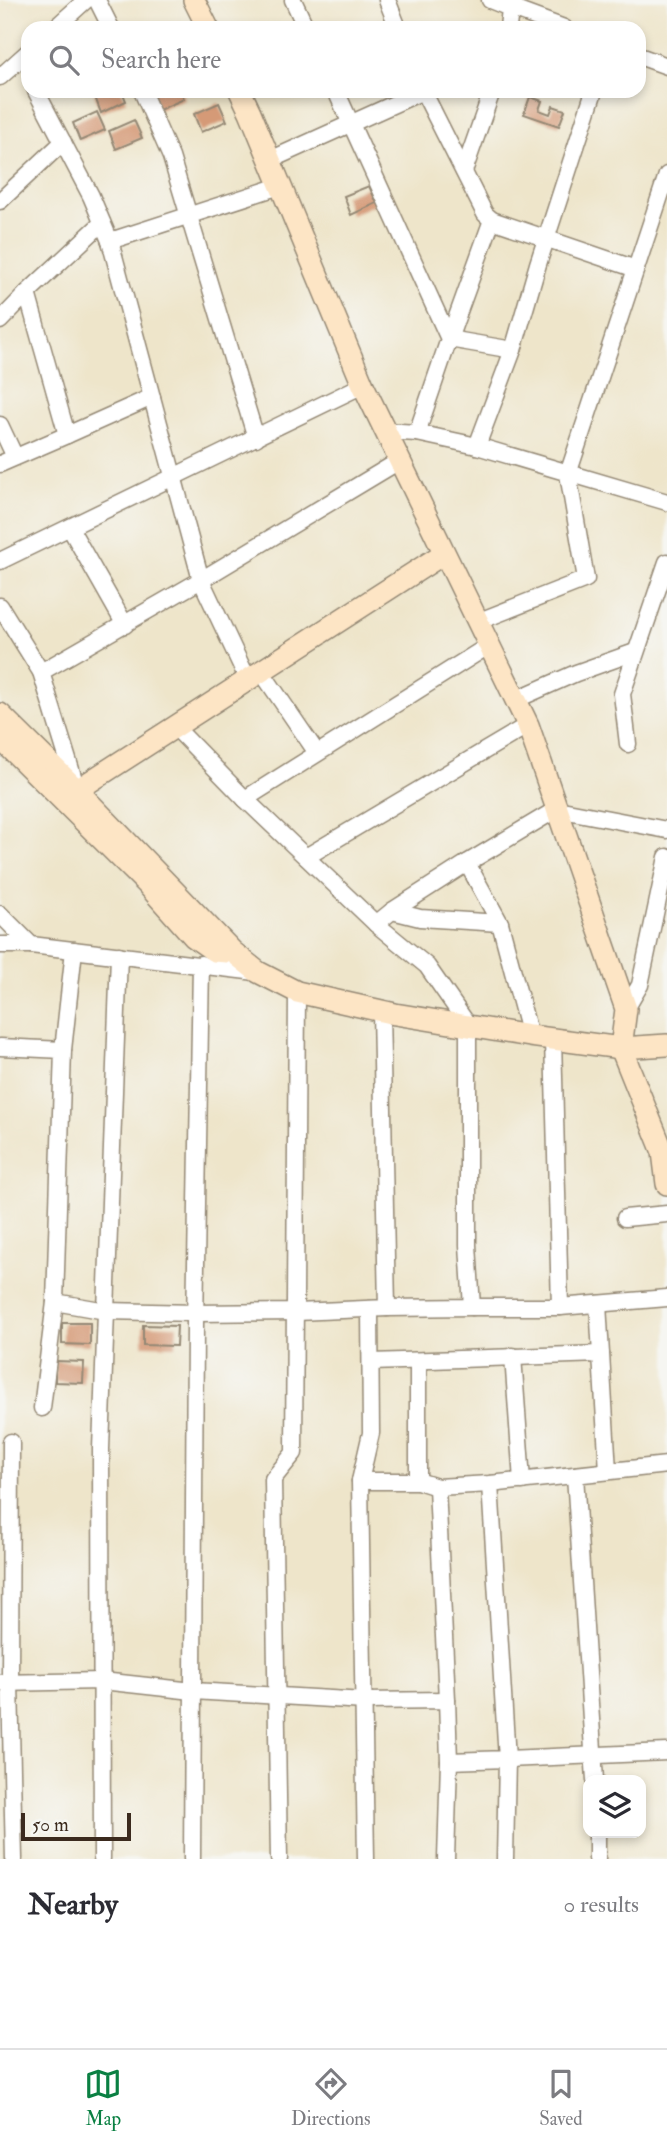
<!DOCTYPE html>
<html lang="en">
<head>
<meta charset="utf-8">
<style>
	body { margin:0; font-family:"IM FELL Double Pica",serif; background:#f7f7f7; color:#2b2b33 }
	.controls { position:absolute; right:21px; bottom:21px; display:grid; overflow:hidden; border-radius:14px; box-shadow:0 4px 10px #0003 }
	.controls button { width:63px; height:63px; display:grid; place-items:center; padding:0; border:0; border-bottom:2px solid #e1e1e2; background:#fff; color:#2b2b33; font:35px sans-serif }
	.scale { position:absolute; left:21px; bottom:18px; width:110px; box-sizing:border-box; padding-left:7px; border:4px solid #3b2a1e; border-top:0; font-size:19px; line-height:24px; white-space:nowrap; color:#3b2a1e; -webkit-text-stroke:5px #f6f6f2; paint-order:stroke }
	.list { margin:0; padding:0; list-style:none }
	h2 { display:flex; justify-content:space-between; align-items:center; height:91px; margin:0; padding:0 28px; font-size:30px }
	h2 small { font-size:23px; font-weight:400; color:#7c7c81 }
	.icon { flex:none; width:38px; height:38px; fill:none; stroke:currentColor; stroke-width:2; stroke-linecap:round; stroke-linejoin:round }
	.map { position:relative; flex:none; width:667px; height:1859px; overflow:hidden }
	.search { position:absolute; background:#fff; box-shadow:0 4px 10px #0003; left:21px; right:21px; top:21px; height:77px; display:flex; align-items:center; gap:18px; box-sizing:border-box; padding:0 24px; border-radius:21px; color:#7c7c81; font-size:26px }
	.sheet { height:189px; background:#fff }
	nav { display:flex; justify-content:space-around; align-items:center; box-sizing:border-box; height:98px; border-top:2px solid #e1e1e2; background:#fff; font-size:19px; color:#7c7c81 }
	nav a { display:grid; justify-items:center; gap:4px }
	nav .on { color:#0b8043 }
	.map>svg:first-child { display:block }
	.building { fill:#d59a77 }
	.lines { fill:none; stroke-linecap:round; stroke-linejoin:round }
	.street-casing { stroke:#948874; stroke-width:19 }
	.secondary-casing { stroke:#948874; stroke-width:24 }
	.street { stroke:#fff; stroke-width:16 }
	.secondary { stroke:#fde5c5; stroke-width:21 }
</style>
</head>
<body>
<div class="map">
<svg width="667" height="1859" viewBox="0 0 667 1859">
	<rect width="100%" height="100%" fill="#f6f6f2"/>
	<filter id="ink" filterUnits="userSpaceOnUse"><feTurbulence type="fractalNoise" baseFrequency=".0143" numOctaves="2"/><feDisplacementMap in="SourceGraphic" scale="14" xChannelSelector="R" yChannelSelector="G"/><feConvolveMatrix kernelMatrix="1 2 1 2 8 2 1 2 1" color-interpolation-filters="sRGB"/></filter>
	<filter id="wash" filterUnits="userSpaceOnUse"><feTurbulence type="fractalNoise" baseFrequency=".00686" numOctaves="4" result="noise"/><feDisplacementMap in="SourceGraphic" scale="28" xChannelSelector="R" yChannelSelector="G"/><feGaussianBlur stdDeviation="1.57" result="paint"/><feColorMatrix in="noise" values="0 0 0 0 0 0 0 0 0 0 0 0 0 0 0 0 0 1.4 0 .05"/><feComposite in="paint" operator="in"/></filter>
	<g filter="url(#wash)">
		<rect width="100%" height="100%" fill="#eee5ca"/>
		<g id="blocks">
			<!-- building -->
			<g class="building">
				<path d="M102 91H122L126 101 101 113 94 94Z"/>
				<path d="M155 91H181L184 99 159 110 152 92Z"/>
				<path d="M530 97 542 101 539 110 550 114 553 106 565 110 559 126 524 114Z"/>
				<path d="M219 103 227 121 201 132 194 114Z"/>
				<path d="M97 112 105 130 80 141 73 123Z"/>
				<path d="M134 120 142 138 116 149 109 131Z"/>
				<path d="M369 186 377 203 351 215 344 196Z"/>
				<path d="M62 1323H90V1345L62 1344Z"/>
				<path d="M143 1325 177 1326 176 1346 143 1345Z"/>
				<path d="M55 1361 84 1362 83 1383 55 1382Z"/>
			</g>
		</g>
	</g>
	<g filter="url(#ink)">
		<use href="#blocks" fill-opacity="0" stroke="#948874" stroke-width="2"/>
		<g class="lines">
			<!-- street casing -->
			<g class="street-casing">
				<g id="street">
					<path d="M97 0 111 28"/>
					<path d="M293 0 306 28"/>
					<path d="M387 0 398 28"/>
					<path d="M490 0 510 8 508 28"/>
					<path d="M515 0 510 8 564 28"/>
					<path d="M55 28 86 0"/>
					<path d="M639 56 667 66"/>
					<path d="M0 77 28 52"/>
					<path d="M36 91 91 196 110 241 201 580 248 680"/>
					<path d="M142 91 171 157 256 438"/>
					<path d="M336 91 449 339 417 433"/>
					<path d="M270 160 423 91 485 214 492 220 636 269"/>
					<path d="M464 171 492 91"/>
					<path d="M0 201 63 142"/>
					<path d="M492 220 449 339 513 350"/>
					<path d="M110 241 280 186"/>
					<path d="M27 293 102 223"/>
					<path d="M0 321 27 293 67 435 152 397"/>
					<path d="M0 425 15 457"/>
					<path d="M384 431 417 433 477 446 667 502"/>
					<path d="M477 446 513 350 538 264 594 91"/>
					<path d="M0 464 67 435"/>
					<path d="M70 528 125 625"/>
					<path d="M0 561 363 385"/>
					<path d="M0 606 41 672 76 786"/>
					<path d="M477 622 586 579 568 474 667 175"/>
					<path d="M261 671 317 753"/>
					<path d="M41 672 201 580 399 461"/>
					<path d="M515 700 576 673 635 652"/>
					<path d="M175 727 245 799 376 924 427 966 468 1025V1245L472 1307 387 1308"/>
					<path d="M628 744 622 694 667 562"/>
					<path d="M245 799 488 646"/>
					<path d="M306 857 528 725"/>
					<path d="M392 911 467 863"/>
					<path d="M0 914 31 945 256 972"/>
					<path d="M500 923 530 1036"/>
					<path d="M376 924 392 911 420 918 500 923 467 863 557 809 667 830"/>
					<path d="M0 945H31"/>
					<path d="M626 1009 640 985 667 857"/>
					<path d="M553 1039 560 1307 667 1298"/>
					<path d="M0 1047 63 1050 55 1302 42 1408"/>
					<path d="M63 1050 74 950"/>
					<path d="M625 1218 667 1214"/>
					<path d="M55 1302 106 1311 196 1313 297 1312 387 1308 381 1011"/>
					<path d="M598 1304 608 1471"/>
					<path d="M472 1307H560"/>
					<path d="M513 1356 522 1481"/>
					<path d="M418 1361V1481"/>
					<path d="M372 1362 601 1354"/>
					<path d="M11 1442 10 1683 14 1859"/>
					<path d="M575 1475 595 1780"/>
					<path d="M360 1481H418L437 1487 490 1484 667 1465"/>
					<path d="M437 1487 447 1700"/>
					<path d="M0 1683 102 1681 193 1691 365 1701 447 1700 449 1761 446 1859"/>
					<path d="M449 1761 507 1759 490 1484"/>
					<path d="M597 1833V1859"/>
					<path d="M102 1859 101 1449 119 955"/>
					<path d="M192 1859 195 1325 201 964"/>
					<path d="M279 1859 273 1479 294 1453 297 992"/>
					<path d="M366 1859 360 1481 371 1433 370 1309"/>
					<path d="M505 1859 507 1759 667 1752"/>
				</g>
			</g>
			<!-- secondary casing -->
			<g class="secondary-casing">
				<g id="secondary">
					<path d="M194 0 208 28"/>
					<path d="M240 91 250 112 363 385 528 725 626 1009 621 1048 663 1152 667 1184"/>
					<path d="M0 714 77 790 233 952 258 972 297 992 395 1014 530 1036 621 1048 667 1045"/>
					<path d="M0 738 147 884 194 937 214 951 227 952"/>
					<path d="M77 790 443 554"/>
				</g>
			</g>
			<!-- street -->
			<use href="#street" class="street"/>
			<!-- secondary -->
			<use href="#secondary" class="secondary"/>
		</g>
	</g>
</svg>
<div class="controls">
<button><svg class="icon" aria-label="layers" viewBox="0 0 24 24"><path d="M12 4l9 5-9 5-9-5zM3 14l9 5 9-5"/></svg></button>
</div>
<div class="scale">50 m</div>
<div class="search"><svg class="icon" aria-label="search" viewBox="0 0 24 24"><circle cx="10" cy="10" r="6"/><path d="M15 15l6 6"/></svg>Search here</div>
</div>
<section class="sheet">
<h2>Nearby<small>0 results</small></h2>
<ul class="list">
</ul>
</section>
<nav>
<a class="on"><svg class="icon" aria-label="map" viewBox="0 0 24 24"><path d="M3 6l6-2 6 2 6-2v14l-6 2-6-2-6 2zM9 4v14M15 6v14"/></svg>Map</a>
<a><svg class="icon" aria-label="directions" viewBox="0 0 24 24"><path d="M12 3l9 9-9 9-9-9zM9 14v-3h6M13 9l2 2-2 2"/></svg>Directions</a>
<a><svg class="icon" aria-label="saved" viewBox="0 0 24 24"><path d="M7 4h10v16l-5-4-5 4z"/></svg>Saved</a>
</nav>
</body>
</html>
